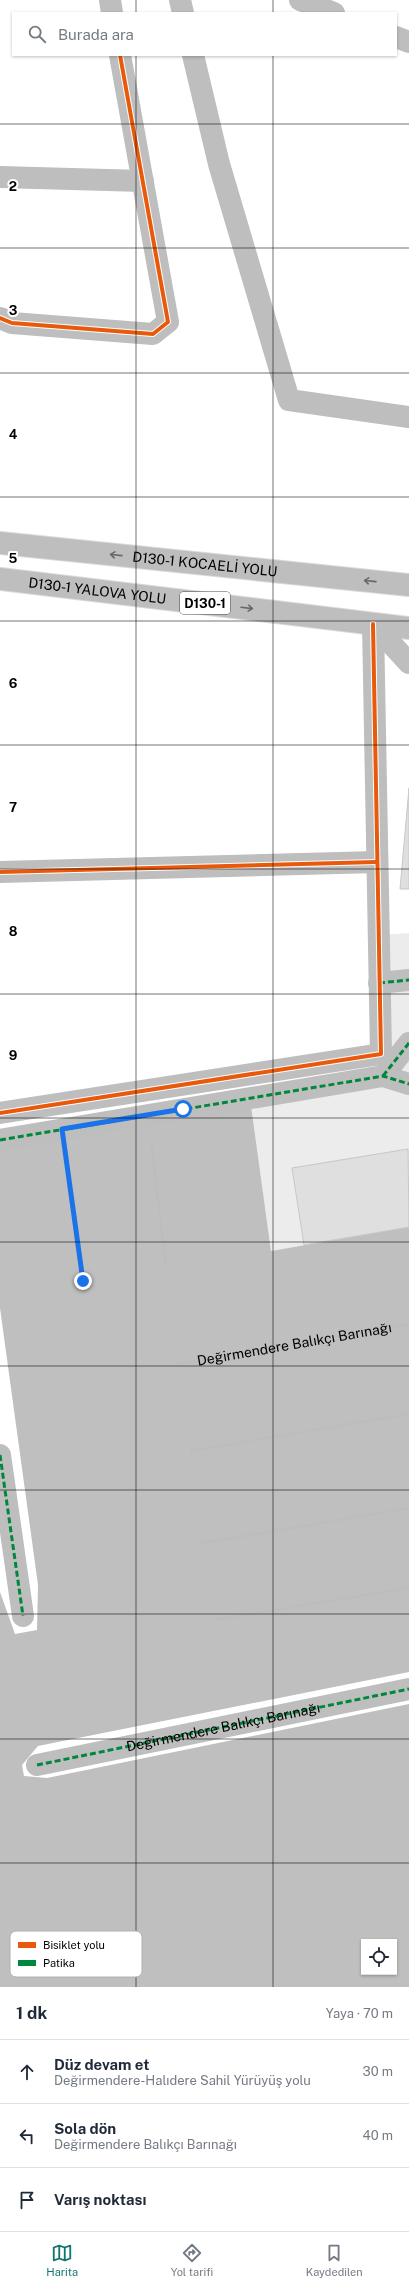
<!DOCTYPE html>
<html lang="tr">
<head>
<meta charset="utf-8">
<style>
	body { margin:0; font-family:"Public Sans",sans-serif; background:#f2f2f3; color:#1f2937 }
	.controls { position:absolute; right:12px; bottom:12px; display:grid; overflow:hidden; border-radius:0px; box-shadow:0 1px 3px #0004 }
	.controls button { width:36px; height:36px; display:grid; place-items:center; padding:0; border:0; border-bottom:1px solid #e0e1e3; background:#fff; color:#1f2937; font:20px sans-serif }
	.stop { position:absolute; width:12px; height:12px; margin:-9px; border:3px solid #1a73e8; border-radius:50%; background:#fff }
	.stop.end { background:#1a73e8; border-color:#fff; box-shadow:0 1px 4px #0008 }
	.list { margin:0; padding:0; list-style:none }
	h2 { display:flex; justify-content:space-between; align-items:center; height:52px; margin:0; padding:0 16px; font-size:17px }
	h2 small { font-size:13px; font-weight:400; color:#747a83 }
	.list li { display:grid; grid-template-columns:26px 1fr auto; gap:12px; align-items:center; box-sizing:border-box; height:64px; padding:0 16px; border-top:1px solid #e0e1e3 }
	.list b { display:block; font-size:15px; white-space:nowrap }
	.list p { margin:0; font-size:13px; white-space:nowrap; color:#747a83 }
	.list em { font-size:13px; font-style:normal; color:#747a83 }
	.icon { flex:none; width:22px; height:22px; fill:none; stroke:currentColor; stroke-width:2; stroke-linecap:round; stroke-linejoin:round }
	.map { position:relative; flex:none; width:409px; height:1987px; overflow:hidden }
	.search { position:absolute; background:#fff; box-shadow:0 1px 3px #0004; left:12px; right:12px; top:12px; height:44px; display:flex; align-items:center; gap:10px; box-sizing:border-box; padding:0 14px; border-radius:0px; color:#747a83; font-size:15px }
	.sheet { height:244px; background:#fff }
	nav { display:flex; justify-content:space-around; align-items:center; box-sizing:border-box; height:56px; border-top:1px solid #e0e1e3; background:#fff; font-size:11px; color:#747a83 }
	nav a { display:grid; justify-items:center; gap:2px }
	nav .on { color:#0f766e }
	.map>svg:first-child { display:block }
	.green { fill:#ececec }
	.water { fill:#bfbfbf; fill-rule:evenodd }
	.building { fill:#dfdfdf; stroke:#c7c7c7 }
	.lines { fill:none; stroke-linecap:round; stroke-linejoin:round }
	.highway-casing { stroke:#dbdbdb; stroke-width:24 }
	.path { stroke:#b9b9b9; stroke-width:2.5; stroke-dasharray:1 2; stroke-linecap:butt }
	.minor { stroke:#bebebe; stroke-width:22 }
	.highway { stroke:#bebebe; stroke-width:22 }
	.quiet { stroke:#00873e; stroke-width:3; stroke-dasharray:6 3; stroke-linecap:butt }
	.cycleway-casing { stroke:#fff; stroke-width:6 }
	.cycleway { stroke:#e8590c; stroke-width:4 }
	.oneway { stroke:#686868 }
	.route { stroke:#1a73e8; stroke-width:5 }
	.grid { fill:none; stroke:#000; stroke-width:1; stroke-opacity:0.55 }
	.labels { text-anchor:middle; stroke-width:4; stroke-linejoin:round; paint-order:stroke }
	.shield { fill:#fff; stroke:#4c4c4c; stroke-width:1 }
	.shield-label { font-size:13px; font-weight:bold; fill:#000 }
	.street-label { font-size:14px; fill:#000; stroke:#fff }
	.key { fill:#fff; stroke:#b2b2b2; stroke-width:1 }
	.key-label { font-size:11px; fill:#000 }
	.grid-label { font-size:13px; text-anchor:middle; font-weight:bold; fill:#000; stroke:#fff; stroke-width:4; stroke-linejoin:round; paint-order:stroke }
</style>
</head>
<body>
<div class="map">
<svg width="409" height="1987" viewBox="0 0 409 1987">
	<rect width="100%" height="100%" fill="#fff"/>
	<!-- green -->
	<path class="green" d="M409 933V1227L271 1251 250 1098 383 1076 378 935Z"/>
	<!-- water -->
	<path class="water" d="M250 1098 271 1251 409 1227V1672L38 1746 22 1765 24 1776 47 1778 409 1704V1987H0V1592L15 1634 37 1630 38 1585 0 1308V1140ZM364 1942H394V1972H364Z"/>
	<!-- building -->
	<g class="building">
		<path d="M409 788V889H400Z"/>
		<path d="M408 1149 409 1227 304 1245 292 1168Z"/>
	</g>
	<g class="lines">
		<!-- highway casing -->
		<g class="highway-casing">
			<g id="highway">
				<path id="s2" d="M0 543 409 585"/>
				<path id="s3" d="M0 579 409 628"/>
			</g>
		</g>
		<!-- path -->
		<g class="path">
			<path d="M151 1141 166 1267"/>
			<path d="M66 1154 83 1281"/>
			<path id="s1" d="M179 1364 409 1324"/>
			<path d="M191 1451 409 1414"/>
			<path d="M203 1543 409 1508"/>
			<path d="M213 1620 409 1588"/>
		</g>
		<!-- minor -->
		<g class="minor">
			<path d="M110 0 112 13"/>
			<path d="M180 0 183 13"/>
			<path d="M300 0 334 13"/>
			<path d="M396 37 409 42"/>
			<path d="M193 55 219 164 289 400 409 417"/>
			<path d="M0 177 143 181"/>
			<path d="M0 318 12 323 153 334 168 322 120 55"/>
			<path d="M373 624 409 663"/>
			<path d="M0 872 377 862"/>
			<path d="M379 983 409 980"/>
			<path d="M383 1076 409 1043"/>
			<path d="M0 1113 381 1054 373 624"/>
			<path d="M0 1140 383 1076 409 1084"/>
			<path d="M0 1455 23 1616"/>
			<path d="M37 1765 409 1689"/>
		</g>
		<!-- highway -->
		<use href="#highway" class="highway"/>
		<!-- quiet -->
		<g class="quiet">
			<path d="M379 983 409 980"/>
			<path d="M383 1076 409 1043"/>
			<path d="M0 1140 383 1076 409 1084"/>
			<path d="M0 1455 23 1616"/>
			<path id="s4" d="M37 1765 409 1689"/>
		</g>
		<!-- cycleway casing -->
		<g class="cycleway-casing">
			<g id="cycleway">
				<path d="M0 318 12 323 153 334 168 322 120 55"/>
				<path d="M0 872 377 862"/>
				<path d="M0 1113 381 1054 373 624"/>
			</g>
		</g>
		<!-- cycleway -->
		<use href="#cycleway" class="cycleway"/>
	</g>
	<!-- one-way arrows -->
	<defs><path id="oneway-shaft" d="M-6 0H5M1.5-3L5.5 0L1.5 3" fill="none" stroke-width="1.6" stroke-linecap="round" stroke-linejoin="round"/></defs>
	<g class="oneway">
		<use href="#oneway-shaft" transform="translate(116 555) rotate(-174)"/>
		<use href="#oneway-shaft" transform="translate(370 581) rotate(-174)"/>
		<use href="#oneway-shaft" transform="translate(247 608) rotate(7)"/>
	</g>
	<g class="lines">
		<!-- route -->
		<path class="route" d="M83 1281 62 1129 183 1109"/>
	</g>
	<!-- grid -->
	<path class="grid" d="M136 0V13M273 0V13M136 55V1987M273 55V1987M0 124H409M0 248H409M0 373H409M0 497H409M0 621H409M0 745H409M0 869H409M0 994H409M0 1118H409M0 1242H409M0 1366H409M0 1490H409M0 1614H409M0 1739H409M0 1863H409"/>
	<g class="labels">
		<!-- shield labels -->
		<rect class="shield" x="180" y="592" width="50" height="22" rx="3"/>
		<g class="shield-label">
			<text x="205" y="608">D130-1</text>
		</g>
		<!-- street labels -->
		<g class="street-label">
			<text dy="5" stroke="none"><textPath href="#s2" startOffset="206">D130-1 KOCAELİ YOLU</textPath></text>
			<text dy="5" stroke="none"><textPath href="#s3" startOffset="98">D130-1 YALOVA YOLU</textPath></text>
			<text dy="5" stroke="none"><textPath href="#s1" startOffset="117">Değirmendere Balıkçı Barınağı</textPath></text>
			<text dy="5" stroke="none"><textPath href="#s4" startOffset="190">Değirmendere Balıkçı Barınağı</textPath></text>
		</g>
	</g>
	<!-- legend -->
	<rect x="10" y="1931" width="132" height="46" rx="6" class="key"/>
	<rect x="18" y="1942" width="18" height="6" fill="#e8590c"/>
	<rect x="18" y="1960" width="18" height="6" fill="#00873e"/>
	<g class="key-label">
		<text x="43" y="1949">Bisiklet yolu</text>
		<text x="43" y="1967">Patika</text>
	</g>
	<g class="grid-label">
		<text x="13" y="191">2</text>
		<text x="13" y="315">3</text>
		<text x="13" y="439">4</text>
		<text x="13" y="563">5</text>
		<text x="13" y="688">6</text>
		<text x="13" y="812">7</text>
		<text x="13" y="936">8</text>
		<text x="13" y="1060">9</text>
	</g>
</svg>
<div class="controls">
<button><svg class="icon" aria-label="locate" viewBox="0 0 24 24"><circle cx="12" cy="12" r="6"/><path d="M12 2v4M12 18v4M2 12h4M18 12h4"/></svg></button>
</div>
<div class="stop" style="left:183px;top:1109px"></div>
<div class="stop end" style="left:83px;top:1281px"></div>
<div class="search"><svg class="icon" aria-label="search" viewBox="0 0 24 24"><circle cx="10" cy="10" r="6"/><path d="M15 15l6 6"/></svg>Burada ara</div>
</div>
<section class="sheet">
<h2>1 dk<small>Yaya · 70 m</small></h2>
<ul class="list">
<li><svg class="icon" aria-label="ahead" viewBox="0 0 24 24"><path d="M12 20V5M6 11l6-6 6 6"/></svg><div><b>Düz devam et</b><p>Değirmendere-Halıdere Sahil Yürüyüş yolu</p></div><em>30 m</em></li>
<li><svg class="icon" aria-label="left" viewBox="0 0 24 24"><path d="M17 20v-9H6M10 6l-5 5 5 5"/></svg><div><b>Sola dön</b><p>Değirmendere Balıkçı Barınağı</p></div><em>40 m</em></li>
<li><svg class="icon" aria-label="arrive" viewBox="0 0 24 24"><path d="M6 21V4h12l-3 4 3 4H6"/></svg><div><b>Varış noktası</b></div></li>
</ul>
</section>
<nav>
<a class="on"><svg class="icon" aria-label="map" viewBox="0 0 24 24"><path d="M3 6l6-2 6 2 6-2v14l-6 2-6-2-6 2zM9 4v14M15 6v14"/></svg>Harita</a>
<a><svg class="icon" aria-label="directions" viewBox="0 0 24 24"><path d="M12 3l9 9-9 9-9-9zM9 14v-3h6M13 9l2 2-2 2"/></svg>Yol tarifi</a>
<a><svg class="icon" aria-label="saved" viewBox="0 0 24 24"><path d="M7 4h10v16l-5-4-5 4z"/></svg>Kaydedilen</a>
</nav>
</body>
</html>
